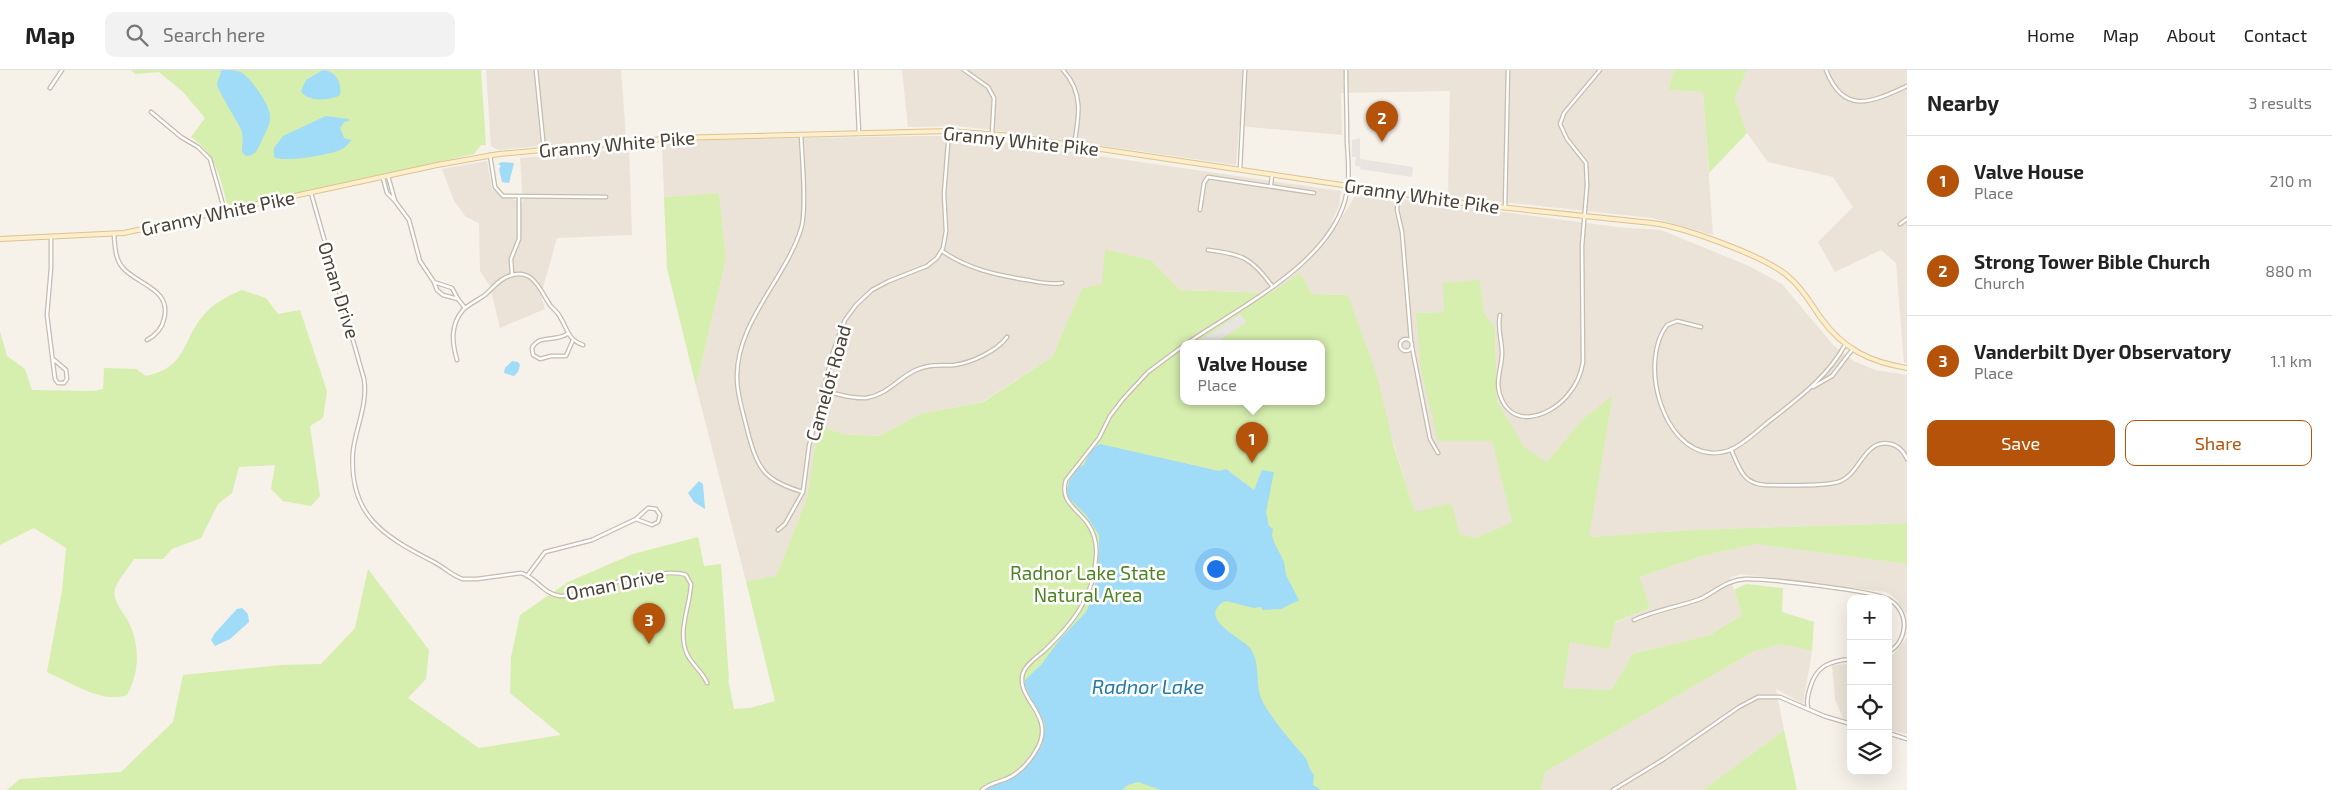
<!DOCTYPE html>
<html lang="en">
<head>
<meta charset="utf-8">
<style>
	body { margin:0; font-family:"Exo 2",sans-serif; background:#f2f2f2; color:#222 }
	.controls { position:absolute; right:15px; bottom:15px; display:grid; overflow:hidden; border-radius:10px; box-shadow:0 5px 20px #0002 }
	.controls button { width:45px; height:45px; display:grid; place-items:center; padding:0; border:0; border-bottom:1px solid #e0e0e0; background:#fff; color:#222; font:25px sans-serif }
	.you { position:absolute; left:1215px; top:498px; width:18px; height:18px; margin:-12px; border:4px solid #fff; border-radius:50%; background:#1a73e8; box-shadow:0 0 0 8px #1a73e833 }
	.badge { display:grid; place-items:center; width:32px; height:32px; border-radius:50%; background:#b45309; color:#fff; font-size:16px; font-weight:700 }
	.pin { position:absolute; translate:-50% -41px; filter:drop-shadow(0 1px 2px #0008) }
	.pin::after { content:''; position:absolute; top:26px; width:18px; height:15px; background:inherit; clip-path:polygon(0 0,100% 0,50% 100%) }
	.popup { position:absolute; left:1180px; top:270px; width:145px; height:65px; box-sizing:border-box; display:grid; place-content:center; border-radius:10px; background:#fff; filter:drop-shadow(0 1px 4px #0005); font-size:16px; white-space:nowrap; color:#767676 }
	.popup b { font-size:19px; color:#222 }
	.popup::after { content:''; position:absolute; left:50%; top:100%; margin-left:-10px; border:10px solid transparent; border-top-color:#fff }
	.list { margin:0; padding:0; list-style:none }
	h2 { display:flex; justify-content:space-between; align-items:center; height:65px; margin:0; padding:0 20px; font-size:21px }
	h2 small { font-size:16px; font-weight:400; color:#767676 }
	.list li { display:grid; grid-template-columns:32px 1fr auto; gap:15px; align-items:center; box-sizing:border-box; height:90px; padding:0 20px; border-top:1px solid #e0e0e0 }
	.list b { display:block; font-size:19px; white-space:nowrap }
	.list p { margin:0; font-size:16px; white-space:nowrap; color:#767676 }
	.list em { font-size:16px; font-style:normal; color:#767676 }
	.actions { display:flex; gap:10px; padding:15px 20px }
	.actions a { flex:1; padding:11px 0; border:1px solid #b45309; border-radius:10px; text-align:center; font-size:18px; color:#b45309 }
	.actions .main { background:#b45309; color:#fff }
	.icon { flex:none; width:28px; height:28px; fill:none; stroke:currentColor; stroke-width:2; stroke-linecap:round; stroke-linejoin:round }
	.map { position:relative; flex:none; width:1907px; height:720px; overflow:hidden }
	header { display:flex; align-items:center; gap:30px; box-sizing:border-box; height:70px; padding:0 25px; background:#fff; border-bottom:1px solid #e0e0e0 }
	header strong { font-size:24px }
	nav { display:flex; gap:28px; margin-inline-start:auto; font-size:18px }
	.search { width:350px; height:45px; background:#f2f2f2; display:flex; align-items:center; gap:12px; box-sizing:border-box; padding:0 18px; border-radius:10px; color:#767676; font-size:19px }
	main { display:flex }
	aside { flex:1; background:#fff }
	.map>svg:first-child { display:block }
	.residential { fill:#ebe3d7 }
	.green { fill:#d6eeae; fill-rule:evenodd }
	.parking { fill:#e7e4e1 }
	.water { fill:#a0dbf8 }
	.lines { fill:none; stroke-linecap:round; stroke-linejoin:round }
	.street-casing { stroke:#c6bbae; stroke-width:5 }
	.secondary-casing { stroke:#dbc395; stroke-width:6 }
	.street { stroke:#fff; stroke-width:2.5 }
	.secondary { stroke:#ffeeca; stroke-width:4 }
	.labels { text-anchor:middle; stroke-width:5; stroke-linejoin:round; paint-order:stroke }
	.street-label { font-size:19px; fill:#4b4136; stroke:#fff }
	.park-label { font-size:19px; fill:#4f8422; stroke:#fff }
	.water-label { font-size:20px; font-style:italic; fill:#207aa8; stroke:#fff }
</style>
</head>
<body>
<header>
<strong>Map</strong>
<div class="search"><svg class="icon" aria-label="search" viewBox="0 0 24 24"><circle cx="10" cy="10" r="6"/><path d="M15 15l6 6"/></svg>Search here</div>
<nav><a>Home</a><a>Map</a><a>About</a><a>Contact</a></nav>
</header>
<main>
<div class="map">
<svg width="1907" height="720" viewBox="0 0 1907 720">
	<rect width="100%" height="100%" fill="#f6f1e9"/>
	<!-- residential -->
	<g class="residential">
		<path d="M486 0H621L626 68 498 80 491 76Z"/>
		<path d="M902 0H1674L1668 20 1703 22 1713 165 1652 148 1448 126 1450 21 1341 23 1342 65 1239 56 1236 95 1001 61 956 56 908 57Z"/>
		<path d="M1747 0H1907V293H1904L1896 193 1881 180 1835 202 1818 172 1853 137 1833 107 1768 92 1747 63 1735 28Z"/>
		<path d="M918 66H961L1341 121 1339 136 1332 151 1336 157 1357 123 1617 157 1661 160 1749 196 1782 214 1834 276 1854 291 1875 300 1907 305V453L1691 460 1588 467 1613 326 1581 351 1547 392 1524 378 1497 331 1495 258 1484 243 1480 210 1444 242 1416 243 1492 370 1512 452 1475 468 1460 464 1415 443 1348 225 1312 224 1300 204 1270 223 1180 220 1151 190 1105 179 1103 214 1082 218 1052 287 982 332 920 344 879 366 842 364 825 357 817 362 807 428 776 506 746 511 696 316 726 189 719 123 664 127 662 74 706 70Z"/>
		<path d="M629 79 632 165 557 168 541 225 545 239 500 258 490 216 480 201 479 153 466 147 454 131 442 99 487 91 492 119 501 126 523 132 520 88Z"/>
		<path d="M1756 474 1907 494V664L1888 660V587L1893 585 1907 568V546L1897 530 1887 522 1859 519 1741 504 1730 508 1742 545 1710 565 1631 584 1624 600 1611 620 1562 618 1570 572 1650 538 1640 507 1702 486Z"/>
		<path d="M1781 574 1812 581 1803 634 1776 619 1784 660 1703 720H1541L1545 702 1753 582Z"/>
		<path d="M1851 594V651L1844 650 1835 629 1832 595Z"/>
	</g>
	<!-- green -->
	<g class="green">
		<path d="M131 0H481L486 75H481L474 84 239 136 227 134C221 108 215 83 191 67L205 48 183 22 159 2 136 4Z"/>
		<path d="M1674 0H1747L1735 28 1747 63 1709 103 1703 22 1668 20Z"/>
		<path d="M719 123 726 189 696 316 667 198 664 127Z"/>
		<path d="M1105 179 1151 190 1180 220 1270 223 1300 203 1312 224 1348 225 1377 306 1394 377 1415 442 1451 433 1460 464 1475 468 1512 452 1492 371H1438L1421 300 1416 243 1444 242 1443 213 1480 210 1484 243 1495 258 1497 331 1525 378 1547 392 1581 351 1613 325 1589 467 1691 460 1907 453V494L1756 474 1702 486 1640 507 1650 538 1615 552 1609 579 1570 572 1563 618 1611 620 1624 600 1631 584 1710 565 1742 545 1734 520 1746 514 1783 518 1782 542 1814 552 1812 581 1781 574 1753 582 1545 702 1541 720H7L20 709 121 702 173 652 183 605 281 595 321 594 355 558 368 499 429 580 426 609 408 628 479 678 561 665 510 623 511 587 520 545 568 512 633 484 698 467 704 496 721 494 729 610 728 609 734 639 750 638 775 631 746 511 776 506 807 428 817 362 825 357 842 364 879 366 920 344 983 332 1052 287 1082 218 1102 214ZM1183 274H1321V332H1183Z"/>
		<path d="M242 220 266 228 278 244 300 240 327 321 323 348 310 356 320 426 311 436 283 431 271 419 275 395 239 397 232 423 218 434 201 468 172 479 163 489H134C129 498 118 509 115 519 112 530 123 542 128 551 140 574 140 602 127 625 102 634 70 612 47 602L62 521 66 478 34 458 0 475V261L7 286 25 299 32 320 93 321 103 319 104 298 136 299 146 306C188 297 182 270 203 246 213 233 228 226 242 220Z"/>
		<path d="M1784 660 1797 720H1703Z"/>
	</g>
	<!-- parking -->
	<g class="parking">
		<path d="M1360 68V89L1413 97 1412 107 1360 99 1361 97 1355 96 1356 87H1352V70Z"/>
		<path d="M1240 244 1247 252 1214 274H1194Z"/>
	</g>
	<!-- water -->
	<g class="water">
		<path d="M221 0C228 0 235 0 241 2 250 7 270 35 270 46 270 57 265 63 261 72 258 79 255 86 246 86L242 82C242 74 244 67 241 59 238 53 217 18 217 15 217 10 221 5 221 0Z"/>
		<path d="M323 0C336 1 342 13 340 25 331 31 306 32 301 21L306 10Z"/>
		<path d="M326 46 349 49V51L344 52 340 58 344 68 352 70C349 72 347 76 344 78 333 85 283 93 274 87V78L283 66Z"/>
		<path d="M502 92 514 93 509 113 502 112 499 99 501 96 498 94Z"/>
		<path d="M512 291 518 292 520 295 518 302 514 306 504 303 505 298Z"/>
		<path d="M1100 374 1219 401 1226 399 1254 420 1262 400 1274 402 1266 442 1269 456 1273 459 1272 466 1275 474 1284 492 1286 505 1299 530 1281 539 1263 540 1261 537 1254 538 1226 531C1221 533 1220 534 1217 538 1207 553 1243 569 1250 578 1260 591 1256 611 1260 625 1264 640 1292 673 1304 686 1309 691 1308 699 1314 705L1313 715 1321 720H1161L1138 712 1128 715 1122 720H985L1020 703 1042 676 1045 655 1025 616V610L1041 595 1061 568 1086 542 1094 523 1099 483V465L1086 445 1068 427 1067 421 1069 411 1079 397 1084 395C1088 387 1092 377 1100 374Z"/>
		<path d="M699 411 703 414 705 439 694 432 688 423Z"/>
		<path d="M237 539 242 538 248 544 249 552 230 569 215 576 211 570 215 563Z"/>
	</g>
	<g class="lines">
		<!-- street casing -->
		<g class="street-casing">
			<g id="street">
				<path d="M536 0 544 80"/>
				<path d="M856 0 859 63"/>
				<path d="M964 0 988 17 994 28 992 64"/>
				<path d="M1063 0C1084 23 1079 47 1074 75"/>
				<path d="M1826 0C1844 46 1872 32 1907 16"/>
				<path d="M50 18 62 0"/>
				<path d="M151 42 181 67 198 77 210 89 225 142"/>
				<path d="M801 65C802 87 807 141 801 159 785 210 736 252 737 308 737 326 744 345 748 363 758 400 765 411 803 422"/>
				<path d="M490 85 495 117 503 126 606 127"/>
				<path d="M1240 99 1245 0"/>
				<path d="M383 108 387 123 395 131 388 106"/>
				<path d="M1271 115 1272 104"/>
				<path d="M311 123 364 309C368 334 356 357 353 381 348 445 383 466 434 492 444 497 452 506 463 509H477L521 503C536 507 543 524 560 526 577 527 591 519 606 515 624 510 668 498 686 505L691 514C690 537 677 561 687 584 692 595 703 602 707 613"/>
				<path d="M1398 124 1397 140 1402 162 1411 271"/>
				<path d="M395 131 409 150 420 191 434 212 437 220 443 225 458 229 452 218 434 212"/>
				<path d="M1505 137 1508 0"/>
				<path d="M1200 140 1204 113 1208 107 1314 123"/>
				<path d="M1900 154 1907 149"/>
				<path d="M114 165C115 176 115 189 123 198 138 215 172 219 164 249 162 259 156 265 147 270"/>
				<path d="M51 168V198L47 245 55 309 58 313H64L67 309 66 300 53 289"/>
				<path d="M1208 180C1242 184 1252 188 1272 216"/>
				<path d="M942 181C968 199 996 205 1027 210 1038 212 1050 215 1062 213"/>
				<path d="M512 204 511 189 519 169V127"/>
				<path d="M458 229 465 238"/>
				<path d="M1500 245C1497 258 1502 270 1502 283 1502 297 1495 311 1500 325 1511 359 1548 348 1567 326 1575 317 1581 305 1583 292L1582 176 1587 115 1586 93 1567 69 1560 54 1564 43 1600 0"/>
				<path d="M1701 257 1677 251 1667 255C1639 291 1661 380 1712 383 1718 383 1725 382 1730 380 1744 374 1756 362 1767 353 1796 330 1827 308 1845 275"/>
				<path d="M567 264C556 272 539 264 532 278L533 285 540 289 551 286H566L573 270"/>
				<circle cx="1406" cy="275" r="6"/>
				<path d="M1186 274C1239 237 1336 191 1347 121 1350 105 1348 88 1347 72 1347 48 1346 24 1346 0"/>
				<path d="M1412 277 1430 369 1438 383"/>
				<path d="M457 290C452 273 450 255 463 240 469 234 478 230 485 225 493 218 499 209 509 206 533 197 540 220 550 235 553 239 558 242 560 247 568 259 567 269 583 275"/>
				<path d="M1813 317 1832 306 1852 280"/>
				<path d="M824 321C838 324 852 329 866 328 887 325 898 308 916 300 929 294 940 296 954 295 971 293 997 281 1007 267"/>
				<path d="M1731 379C1739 398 1743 414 1765 415 1784 415 1820 417 1838 412 1861 405 1863 368 1891 374 1899 376 1904 382 1907 389"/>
				<path d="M778 460 785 454 803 422 809 376 833 282 845 250 856 235 872 220 889 211 927 196 937 188 943 178 946 161 944 124 949 61"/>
				<path d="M527 506 545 482 592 470 636 449 648 438 656 439 660 445 658 452 652 455 636 449"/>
				<path d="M1634 550C1655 540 1678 537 1700 529 1715 522 1727 510 1745 509 1763 508 1875 521 1888 529 1898 534 1905 545 1904 557 1903 567 1898 577 1888 582"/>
				<path d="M1808 637C1806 631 1808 625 1810 618 1816 596 1829 591 1851 589"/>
				<path d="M1888 663 1907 669"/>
				<path d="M982 720C988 714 998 712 1006 709 1020 703 1031 690 1038 677 1055 644 1015 629 1023 603 1026 594 1037 587 1044 581 1072 554 1094 528 1096 487 1097 476 1095 464 1088 454 1078 439 1059 432 1066 410L1099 368 1110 346 1123 329 1148 302 1183 276"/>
				<path d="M1613 720 1664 689 1739 637 1758 627H1780L1824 646 1851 654"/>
			</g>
		</g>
		<!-- secondary casing -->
		<g class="secondary-casing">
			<path id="secondary" d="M0 169 124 163 437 95 499 84 674 68 949 61 1013 66 1470 134 1652 153C1684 157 1768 187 1790 208 1803 219 1811 234 1821 248 1843 279 1870 292 1907 298"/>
		</g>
		<!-- street -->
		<use href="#street" class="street"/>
		<!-- secondary -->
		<use href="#secondary" class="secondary"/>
	</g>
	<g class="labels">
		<!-- street labels -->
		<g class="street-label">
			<text transform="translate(1021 71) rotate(6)" y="7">Granny White Pike</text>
			<text transform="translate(617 74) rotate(-5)" y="7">Granny White Pike</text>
			<text transform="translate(1422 126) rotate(8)" y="7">Granny White Pike</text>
			<text transform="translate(218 143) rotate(-12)" y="7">Granny White Pike</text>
			<text transform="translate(339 220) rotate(73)" y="7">Oman Drive</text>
			<text transform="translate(828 313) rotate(-74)" y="7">Camelot Road</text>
			<text transform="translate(615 514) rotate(-11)" y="7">Oman Drive</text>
		</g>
		<!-- park labels -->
		<g class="park-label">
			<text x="1088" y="510">Radnor Lake State<tspan x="1088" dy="22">Natural Area</tspan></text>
		</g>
		<!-- water labels -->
		<g class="water-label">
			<text x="1148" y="624">Radnor Lake</text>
		</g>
	</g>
</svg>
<div class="controls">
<button>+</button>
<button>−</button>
<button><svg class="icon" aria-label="locate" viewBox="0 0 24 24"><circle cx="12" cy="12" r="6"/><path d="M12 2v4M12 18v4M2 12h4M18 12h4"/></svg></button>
<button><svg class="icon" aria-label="layers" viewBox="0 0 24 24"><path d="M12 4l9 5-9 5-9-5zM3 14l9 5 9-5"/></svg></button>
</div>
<div class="you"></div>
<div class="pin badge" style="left:1252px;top:393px">1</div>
<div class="popup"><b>Valve House</b>Place</div>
<div class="pin badge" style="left:1382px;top:72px">2</div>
<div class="pin badge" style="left:649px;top:574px">3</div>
</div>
<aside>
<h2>Nearby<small>3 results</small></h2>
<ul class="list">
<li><span class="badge">1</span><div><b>Valve House</b><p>Place</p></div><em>210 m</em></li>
<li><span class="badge">2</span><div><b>Strong Tower Bible Church</b><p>Church</p></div><em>880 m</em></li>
<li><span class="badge">3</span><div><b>Vanderbilt Dyer Observatory</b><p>Place</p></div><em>1.1 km</em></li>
</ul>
<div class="actions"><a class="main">Save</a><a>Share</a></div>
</aside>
</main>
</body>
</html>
